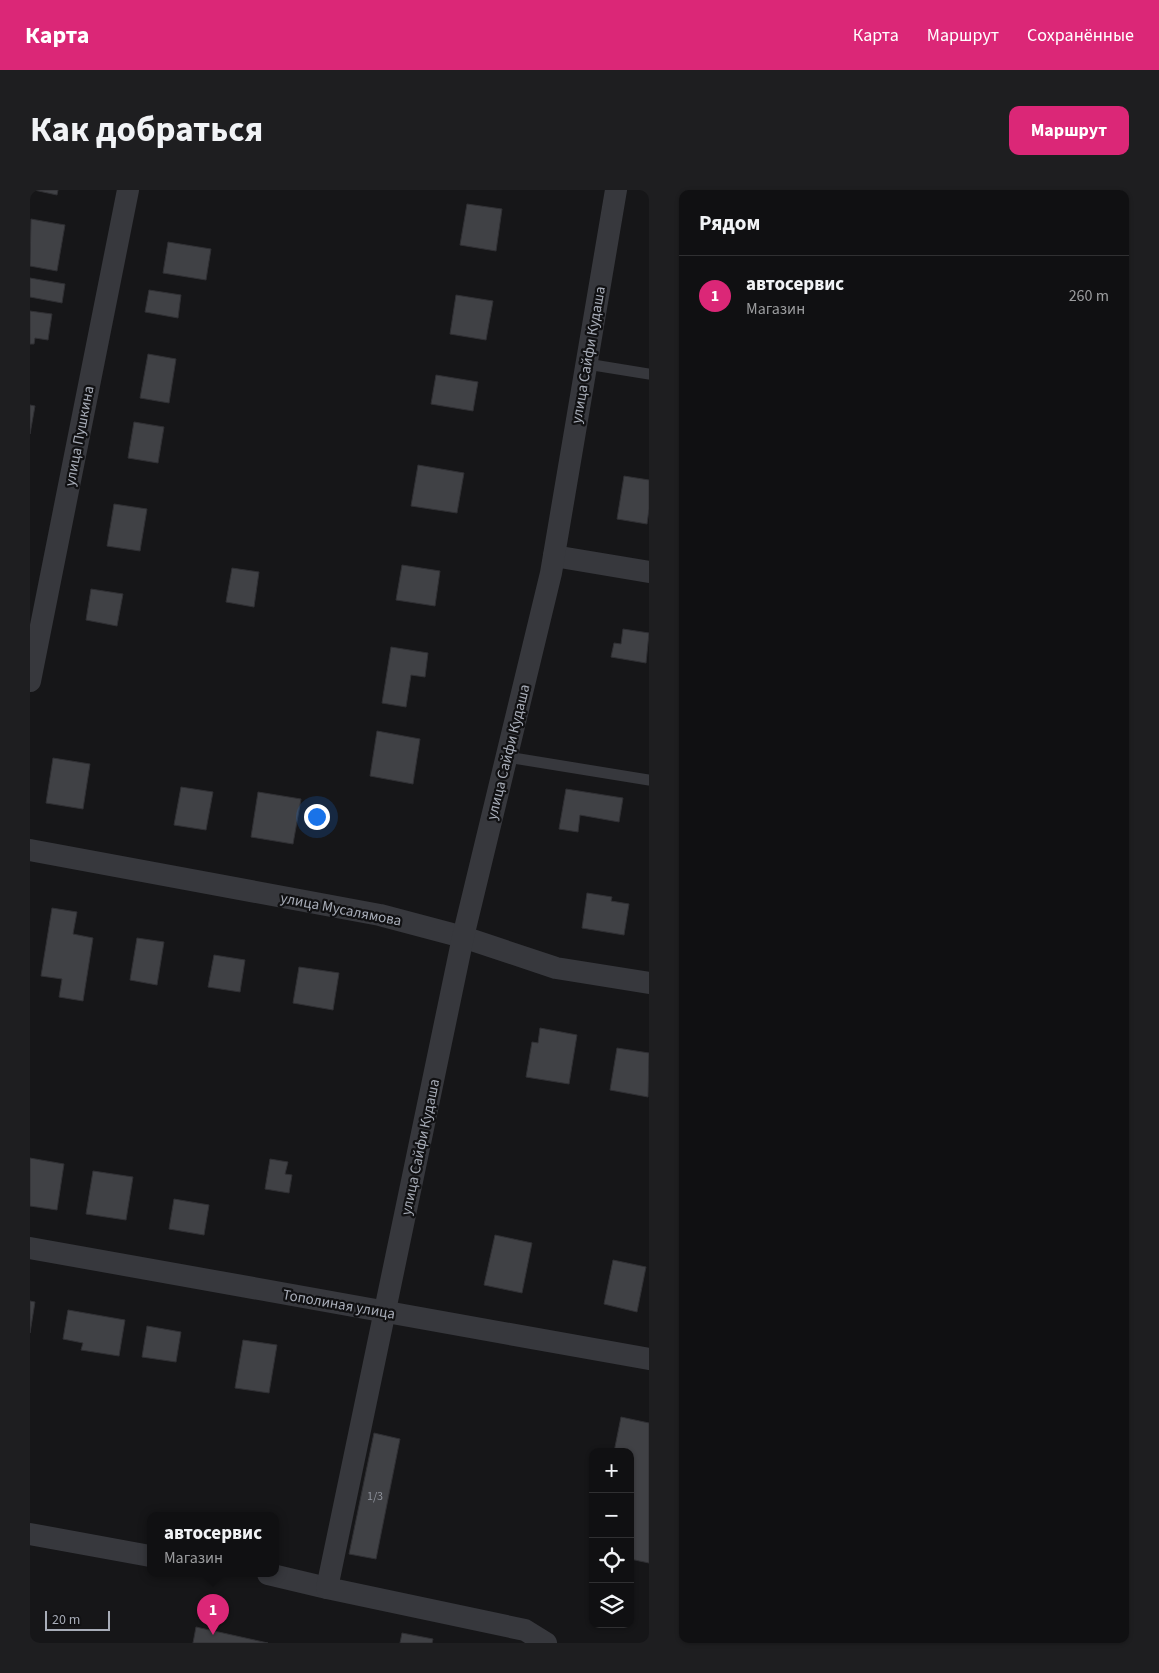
<!DOCTYPE html>
<html lang="ru">
<head>
<meta charset="utf-8">
<style>
	body { margin:0; font-family:"Source Sans 3",sans-serif; background:#1e1e20; color:#f1f3f6 }
	.controls { position:absolute; right:15px; bottom:15px; display:grid; overflow:hidden; border-radius:10px; box-shadow:0 1px 4px #0004 }
	.controls button { width:45px; height:45px; display:grid; place-items:center; padding:0; border:0; border-bottom:1px solid #303032; background:#101012; color:#f1f3f6; font:25px sans-serif }
	.scale { position:absolute; left:15px; bottom:12px; width:65px; box-sizing:border-box; padding-left:5px; border:2px solid #a8adb8; border-top:0; font-size:14px; line-height:18px; white-space:nowrap; color:#a8adb8; -webkit-text-stroke:4px #111113; paint-order:stroke }
	.you { position:absolute; left:286px; top:626px; width:18px; height:18px; margin:-12px; border:4px solid #fff; border-radius:50%; background:#1a73e8; box-shadow:0 0 0 8px #1a73e833 }
	.badge { display:grid; place-items:center; width:32px; height:32px; border-radius:50%; background:#db2777; color:#fff; font-size:16px; font-weight:700 }
	.pin { position:absolute; translate:-50% -41px; filter:drop-shadow(0 1px 2px #0008) }
	.pin::after { content:''; position:absolute; top:26px; width:18px; height:15px; background:inherit; clip-path:polygon(0 0,100% 0,50% 100%) }
	.popup { position:absolute; left:117px; top:1322px; width:132px; height:65px; box-sizing:border-box; display:grid; place-content:center; border-radius:10px; background:#101012; filter:drop-shadow(0 1px 4px #0005); font-size:16px; white-space:nowrap; color:#9c9d9f }
	.popup b { font-size:19px; color:#f1f3f6 }
	.popup::after { content:''; position:absolute; left:50%; top:100%; margin-left:-10px; border:10px solid transparent; border-top-color:#101012 }
	.list { margin:0; padding:0; list-style:none }
	h2 { display:flex; justify-content:space-between; align-items:center; height:65px; margin:0; padding:0 20px; font-size:21px }
	h2 small { font-size:16px; font-weight:400; color:#9c9d9f }
	.list li { display:grid; grid-template-columns:32px 1fr auto; gap:15px; align-items:center; box-sizing:border-box; height:80px; padding:0 20px; border-top:1px solid #303032 }
	.list b { display:block; font-size:19px; white-space:nowrap }
	.list p { margin:0; font-size:16px; white-space:nowrap; color:#9c9d9f }
	.list em { font-size:16px; font-style:normal; color:#9c9d9f }
	.icon { flex:none; width:28px; height:28px; fill:none; stroke:currentColor; stroke-width:2; stroke-linecap:round; stroke-linejoin:round }
	.map { position:relative; flex:none; width:619px; height:1453px; overflow:hidden; border-radius:10px }
	header { display:flex; align-items:center; gap:30px; box-sizing:border-box; height:70px; padding:0 25px; background:#db2777; color:#fff }
	header strong { font-size:24px }
	nav { display:flex; gap:28px; margin-inline-start:auto; font-size:18px }
	.intro { display:flex; align-items:center; justify-content:space-between; box-sizing:border-box; height:120px; padding:0 30px }
	h1 { margin:0; font-size:35px }
	.button { padding:12px 22px; border-radius:10px; background:#db2777; color:#fff; font-size:18px; font-weight:700 }
	main { display:flex; gap:30px; padding:0 30px }
	aside { flex:1; background:#101012; border-radius:10px; box-shadow:0 1px 4px #0004 }
	.map>svg:first-child { display:block }
	.building { fill:#404145; stroke:#303034 }
	.lines { fill:none; stroke-linecap:round; stroke-linejoin:round }
	.lane { stroke:#37383d; stroke-width:11 }
	.street { stroke:#37383d; stroke-width:22 }
	.labels { text-anchor:middle; stroke-width:4.5; stroke-linejoin:round; paint-order:stroke }
	.number-label { font-size:12px; fill:#8e929b }
	.street-label { font-size:15px; fill:#a8adb8; stroke:#111113 }
</style>
</head>
<body>
<header>
<strong>Карта</strong>
<nav><a>Карта</a><a>Маршрут</a><a>Сохранённые</a></nav>
</header>
<div class="intro"><h1>Как добраться</h1><a class="button">Маршрут</a></div>
<main>
<div class="map">
<svg width="619" height="1453" viewBox="0 0 619 1453">
	<rect width="100%" height="100%" fill="#161618"/>
	<!-- building -->
	<g class="building">
		<path d="M4 0H28L27 5Z"/>
		<path d="M437 14 472 19 466 61 430 55Z"/>
		<path d="M1 29 35 35 27 81 0 76Z"/>
		<path d="M138 52 181 59 176 90 133 83Z"/>
		<path d="M0 88 35 94 32 113 0 107Z"/>
		<path d="M119 100 151 105 148 128 115 122Z"/>
		<path d="M426 105 463 111 456 150 420 144Z"/>
		<path d="M0 121 22 124 18 150 5 148 4 154H0Z"/>
		<path d="M118 164 146 169 139 213 110 208Z"/>
		<path d="M406 185 448 192 443 221 401 214Z"/>
		<path d="M0 215 5 216 0 244Z"/>
		<path d="M104 232 134 237 128 273 98 268Z"/>
		<path d="M388 275 434 283 427 323 381 316Z"/>
		<path d="M594 286 619 290V319L617 334 587 329Z"/>
		<path d="M84 314 117 319 110 361 77 356Z"/>
		<path d="M372 375 410 381 405 416 366 410Z"/>
		<path d="M202 378 229 382 224 417 196 412Z"/>
		<path d="M61 399 93 404 87 436 56 430Z"/>
		<path d="M593 439 619 443 616 473 581 467 584 453 591 454Z"/>
		<path d="M361 457 398 463 395 487 381 485 376 517 352 513Z"/>
		<path d="M347 541 390 549 383 594 340 586Z"/>
		<path d="M23 568 60 574 53 619 16 613Z"/>
		<path d="M151 597 183 602 176 640 144 635Z"/>
		<path d="M536 599 593 608 589 632 550 625 548 642 529 639Z"/>
		<path d="M228 602 271 609 263 654 221 647Z"/>
		<path d="M557 703 582 707 581 711 599 714 594 745 552 738Z"/>
		<path d="M22 718 47 722 43 744 63 748 53 811 29 807 32 789 11 786Z"/>
		<path d="M107 748 134 752 127 795 100 790Z"/>
		<path d="M184 765 215 770 210 802 178 797Z"/>
		<path d="M269 777 309 783 303 820 263 813Z"/>
		<path d="M510 838 547 845 539 894 496 887 502 852 508 853Z"/>
		<path d="M587 858 619 863 618 907 580 900Z"/>
		<path d="M0 968 34 974 27 1020 0 1016Z"/>
		<path d="M240 969 258 972 255 984 262 985 259 1003 235 999Z"/>
		<path d="M63 981 103 987 96 1030 56 1024Z"/>
		<path d="M144 1009 179 1015 174 1045 139 1039Z"/>
		<path d="M465 1045 502 1053 492 1103 454 1095Z"/>
		<path d="M583 1070 616 1077 607 1122 574 1114Z"/>
		<path d="M0 1111 5 1112 0 1143Z"/>
		<path d="M38 1120 95 1130 89 1166 51 1160 53 1153 33 1149Z"/>
		<path d="M117 1136 151 1142 146 1172 112 1167Z"/>
		<path d="M213 1150 247 1155 239 1203 205 1198Z"/>
		<path d="M591 1227 619 1233V1373L600 1369V1262H584Z"/>
		<path d="M344 1243 370 1249 346 1369 319 1364Z"/>
		<path d="M166 1437 238 1453H163Z"/>
		<path d="M372 1443 403 1449 402 1453H370Z"/>
	</g>
	<g class="lines">
		<!-- lane -->
		<g class="lane">
			<path d="M557 174 619 184"/>
			<path d="M477 567 619 590"/>
		</g>
		<!-- street -->
		<g class="street">
			<path d="M524 366 619 382"/>
			<path d="M0 491 98 0"/>
			<path d="M0 660 350 725 433 747 526 778 619 793"/>
			<path d="M0 1058 619 1169"/>
			<path d="M0 1344 120 1366"/>
			<path d="M238 1384 297 1398"/>
			<path d="M516 1453 495 1440 297 1398 433 747 521 383 586 0"/>
		</g>
	</g>
	<g class="labels">
		<!-- number labels -->
		<g class="number-label">
			<text x="345" y="1310">1/3</text>
		</g>
		<!-- street labels -->
		<g class="street-label">
			<text transform="translate(558 165) rotate(-80)" y="5">улица Сайфи Кудаша</text>
			<text transform="translate(49 246) rotate(-79)" y="5">улица Пушкина</text>
			<text transform="translate(478 562) rotate(-76)" y="5">улица Сайфи Кудаша</text>
			<text transform="translate(311 719) rotate(11)" y="5">улица Мусалямова</text>
			<text transform="translate(390 957) rotate(-78)" y="5">улица Сайфи Кудаша</text>
			<text transform="translate(309 1114) rotate(10)" y="5">Тополиная улица</text>
		</g>
	</g>
</svg>
<div class="controls">
<button>+</button>
<button>−</button>
<button><svg class="icon" aria-label="locate" viewBox="0 0 24 24"><circle cx="12" cy="12" r="6"/><path d="M12 2v4M12 18v4M2 12h4M18 12h4"/></svg></button>
<button><svg class="icon" aria-label="layers" viewBox="0 0 24 24"><path d="M12 4l9 5-9 5-9-5zM3 14l9 5 9-5"/></svg></button>
</div>
<div class="scale">20 m</div>
<div class="you"></div>
<div class="pin badge" style="left:183px;top:1445px">1</div>
<div class="popup"><b>автосервис</b>Магазин</div>
</div>
<aside>
<h2>Рядом<small></small></h2>
<ul class="list">
<li><span class="badge">1</span><div><b>автосервис</b><p>Магазин</p></div><em>260 m</em></li>
</ul>
</aside>
</main>
</body>
</html>
